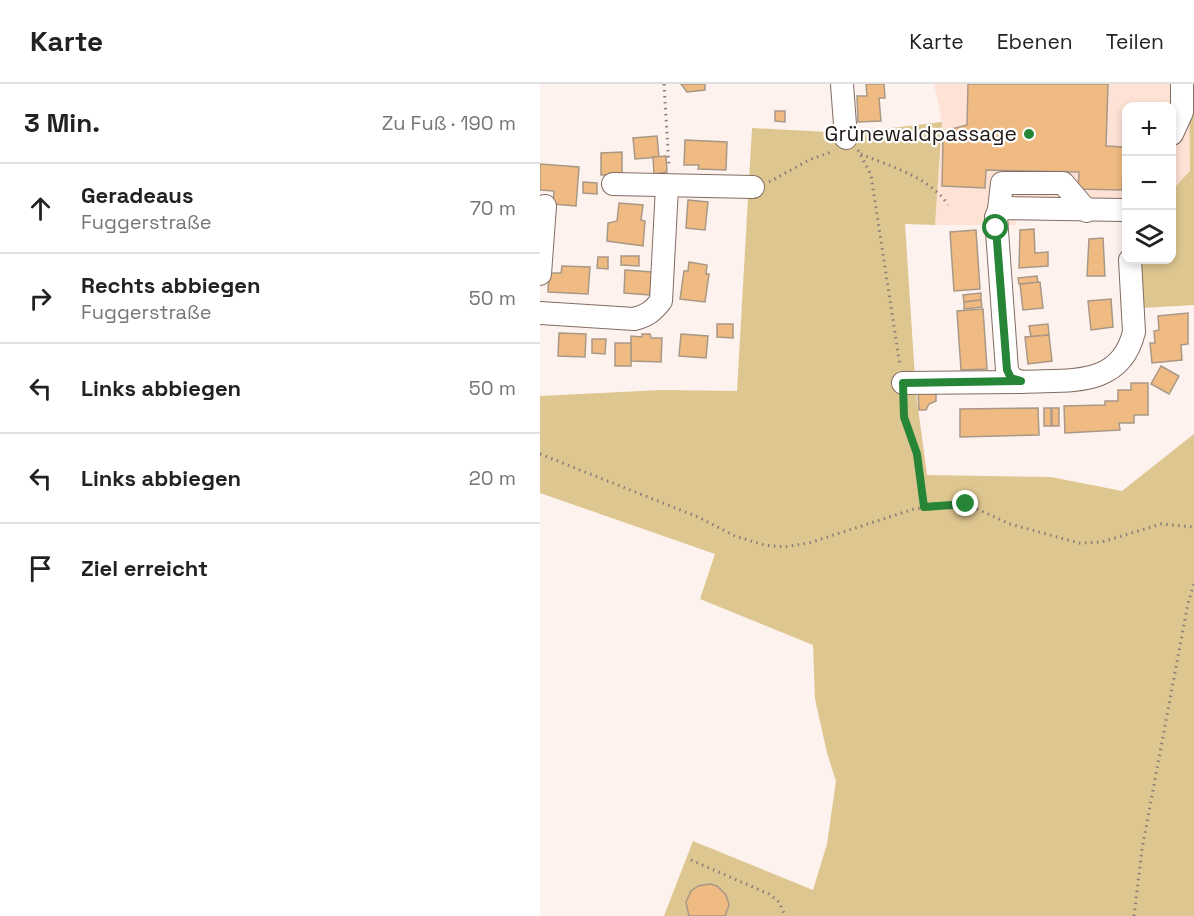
<!DOCTYPE html>
<html lang="de">
<head>
<meta charset="utf-8">
<style>
	body { margin:0; font-family:"Space Grotesk",sans-serif; background:#f6f6f6; color:#222 }
	.controls { position:absolute; right:18px; top:18px; display:grid; overflow:hidden; border-radius:12px; box-shadow:0 3px 9px #0003 }
	.controls button { width:54px; height:54px; display:grid; place-items:center; padding:0; border:0; border-bottom:2px solid #e0e0e0; background:#fff; color:#222; font:30px sans-serif }
	.stop { position:absolute; width:18px; height:18px; margin:-14px; border:4px solid #278538; border-radius:50%; background:#fff }
	.stop.end { background:#278538; border-color:#fff; box-shadow:0 2px 6px #0008 }
	.list { margin:0; padding:0; list-style:none }
	h2 { display:flex; justify-content:space-between; align-items:center; height:78px; margin:0; padding:0 24px; font-size:26px }
	h2 small { font-size:20px; font-weight:400; color:#767676 }
	.list li { display:grid; grid-template-columns:39px 1fr auto; gap:18px; align-items:center; box-sizing:border-box; height:90px; padding:0 24px; border-top:2px solid #e0e0e0 }
	.list b { display:block; font-size:22px; white-space:nowrap }
	.list p { margin:0; font-size:20px; white-space:nowrap; color:#767676 }
	.list em { font-size:20px; font-style:normal; color:#767676 }
	.icon { flex:none; width:33px; height:33px; fill:none; stroke:currentColor; stroke-width:2; stroke-linecap:round; stroke-linejoin:round }
	.map { position:relative; flex:none; width:654px; height:832px; overflow:hidden }
	header { display:flex; align-items:center; gap:36px; box-sizing:border-box; height:84px; padding:0 30px; background:#fff; border-bottom:2px solid #e0e0e0 }
	header strong { font-size:28px }
	nav { display:flex; gap:33px; margin-inline-start:auto; font-size:21px }
	main { display:flex }
	aside { flex:1; background:#fff }
	.map>svg:first-child { display:block }
	.built { fill:#fde2d5 }
	.green { fill:#dec690 }
	.building { fill:#f0bb82; stroke:#a99886; stroke-width:1.5 }
	.lines { fill:none; stroke-linecap:round; stroke-linejoin:round }
	.minor-casing { stroke:#836d62; stroke-width:24 }
	.path { stroke:#887e79; stroke-width:3; stroke-dasharray:1.5 4.5; stroke-linecap:butt }
	.minor { stroke:#fff; stroke-width:22 }
	.route { stroke:#278538; stroke-width:8 }
	.poi-dot { fill:#278538; stroke:#fff; stroke-width:2 }
	.labels { text-anchor:middle; stroke-width:4.5; stroke-linejoin:round; paint-order:stroke }
	.poi-label { font-size:21px; fill:#221915; stroke:#fff; text-anchor:end }
</style>
</head>
<body>
<header>
<strong>Karte</strong>
<nav><a>Karte</a><a>Ebenen</a><a>Teilen</a></nav>
</header>
<main>
<aside>
<h2>3 Min.<small>Zu Fuß · 190 m</small></h2>
<ul class="list">
<li><svg class="icon" aria-label="ahead" viewBox="0 0 24 24"><path d="M12 20V5M6 11l6-6 6 6"/></svg><div><b>Geradeaus</b><p>Fuggerstraße</p></div><em>70 m</em></li>
<li><svg class="icon" aria-label="right" viewBox="0 0 24 24"><path d="M7 20v-9h11M14 6l5 5-5 5"/></svg><div><b>Rechts abbiegen</b><p>Fuggerstraße</p></div><em>50 m</em></li>
<li><svg class="icon" aria-label="left" viewBox="0 0 24 24"><path d="M17 20v-9H6M10 6l-5 5 5 5"/></svg><div><b>Links abbiegen</b></div><em>50 m</em></li>
<li><svg class="icon" aria-label="left" viewBox="0 0 24 24"><path d="M17 20v-9H6M10 6l-5 5 5 5"/></svg><div><b>Links abbiegen</b></div><em>20 m</em></li>
<li><svg class="icon" aria-label="arrive" viewBox="0 0 24 24"><path d="M6 21V4h12l-3 4 3 4H6"/></svg><div><b>Ziel erreicht</b></div></li>
</ul>
</aside>
<div class="map">
<svg width="654" height="832" viewBox="0 0 654 832">
	<rect width="100%" height="100%" fill="#fdf2ed"/>
	<!-- built -->
	<path class="built" d="M394 0H649L650 87 634 104 632 101V22H586V136L476 129V141H395L402 38Z"/>
	<!-- green -->
	<g class="green">
		<path d="M649 0H654V221L602 224 601 176H632V101L634 104 650 87Z"/>
		<path d="M402 38 395 141 365 140 376 309 387 391 511 393 582 407 654 350V832H124L153 757 273 806 287 760 296 697 287 669 275 615 273 561 160 515 175 470 0 409V312L122 306 197 307 212 44 308 49Z"/>
	</g>
	<!-- building -->
	<g class="building">
		<path d="M141 0H165V6L147 8Z"/>
		<path d="M326 0H344L345 14H339L341 37 318 38 317 12H327Z"/>
		<path d="M428 0H568L566 62 584 63 582 106 538 105 539 88 446 86 445 104 402 102 403 55H411V45L427 41Z"/>
		<path d="M235 27H245V38L235 37Z"/>
		<path d="M117 52 119 73 95 75 93 54Z"/>
		<path d="M145 56 187 58 186 86 158 85 159 81H144Z"/>
		<path d="M82 68V91H61V69Z"/>
		<path d="M126 72 127 88 114 90 113 73Z"/>
		<path d="M0 80 39 83 36 122 13 120 14 107 0 106Z"/>
		<path d="M43 98 57 99V110L43 109Z"/>
		<path d="M148 116 168 118 165 146 146 144Z"/>
		<path d="M79 119 103 121 101 136 105 137 103 162 67 157 68 139 77 137Z"/>
		<path d="M494 145 495 169 508 168V182L479 184 480 146Z"/>
		<path d="M436 146 440 205 414 207 410 148Z"/>
		<path d="M563 154 565 192H547L549 155Z"/>
		<path d="M81 172H99V182L81 181Z"/>
		<path d="M58 173H68V185L57 184Z"/>
		<path d="M149 178 167 181 166 190H169L165 218 140 215 144 187H148Z"/>
		<path d="M22 182 50 183 48 210 8 208 9 189H21Z"/>
		<path d="M85 186 112 188 110 211 84 209Z"/>
		<path d="M497 192 498 199 479 200 478 194Z"/>
		<path d="M500 198 503 224 483 226 480 200Z"/>
		<path d="M441 209V216L424 218 423 211Z"/>
		<path d="M571 215 573 243 551 246 548 217Z"/>
		<path d="M441 216 442 223 424 225V218Z"/>
		<path d="M443 225 447 285 421 286 417 227Z"/>
		<path d="M648 229V260L641 261 642 276 612 279 610 259H615L614 247 619 246 618 232Z"/>
		<path d="M177 240H193V254L177 253Z"/>
		<path d="M508 240 509 251 491 253 489 242Z"/>
		<path d="M19 249 46 250 45 273 18 272Z"/>
		<path d="M102 250H110L111 254H122L121 278 91 277V252L102 253Z"/>
		<path d="M141 250 168 252 166 274 139 272Z"/>
		<path d="M509 251 512 277 488 280 485 253Z"/>
		<path d="M52 255H66L65 270 52 269Z"/>
		<rect x="75" y="259" width="16" height="23"/>
		<path d="M621 282 639 292 629 310 611 300Z"/>
		<path d="M591 299H608V331H594V339H579L580 346 525 349 524 322 565 321V317H578V306H591Z"/>
		<path d="M396 307V317L389 320 386 326H379L378 308Z"/>
		<path d="M498 324 499 351 420 353V325Z"/>
		<rect x="504" y="324" width="7" height="18"/>
		<rect x="512" y="324" width="7" height="18"/>
		<path d="M170 800 177 802 186 811 189 821 185 832H149L146 818 151 807 158 802Z"/>
	</g>
	<g class="lines">
		<!-- minor casing -->
		<g class="minor-casing">
			<g id="minor">
				<path d="M302 0 306 54"/>
				<path d="M632 50 642 28V0"/>
				<path d="M73 100 213 103"/>
				<path d="M459 126 462 99H523L547 127"/>
				<path d="M583 126 464 124 459 126 456 133 467 286 471 294 481 298C528 295 580 305 594 248L590 176"/>
				<path d="M0 190 5 122"/>
				<path d="M0 229 94 235C107 232 113 227 121 217L127 103"/>
				<path d="M363 299 481 298"/>
			</g>
		</g>
		<!-- path -->
		<g class="path">
			<path d="M124 0 129 83"/>
			<path d="M318 66 331 91 360 282"/>
			<path d="M321 70C351 83 390 93 408 121"/>
			<path d="M229 98 269 76 294 67"/>
			<path d="M363 318 364 333 377 370 384 423"/>
			<path d="M0 370 158 433 195 452 224 461 244 463 269 459 374 425 411 420H426L470 440 539 459 562 458 621 440 654 443"/>
			<path d="M151 776 229 810 239 818 245 832"/>
			<path d="M594 832 602 765 648 519 654 500"/>
		</g>
		<!-- minor -->
		<use href="#minor" class="minor"/>
	</g>
	<g class="lines">
		<!-- route -->
		<path class="route" d="M426 420 384 423 377 370 364 333 363 299 481 297 471 294 467 286 456 144"/>
	</g>
	<!-- markers -->
	<circle class="poi-dot" cx="489" cy="50" r="6"/>
	<g class="labels">
		<!-- poi labels -->
		<g class="poi-label">
			<text x="477" y="57">Grünewaldpassage</text>
		</g>
	</g>
</svg>
<div class="controls">
<button>+</button>
<button>−</button>
<button><svg class="icon" aria-label="layers" viewBox="0 0 24 24"><path d="M12 4l9 5-9 5-9-5zM3 14l9 5 9-5"/></svg></button>
</div>
<div class="stop" style="left:456px;top:144px"></div>
<div class="stop end" style="left:426px;top:420px"></div>
</div>
</main>
</body>
</html>
